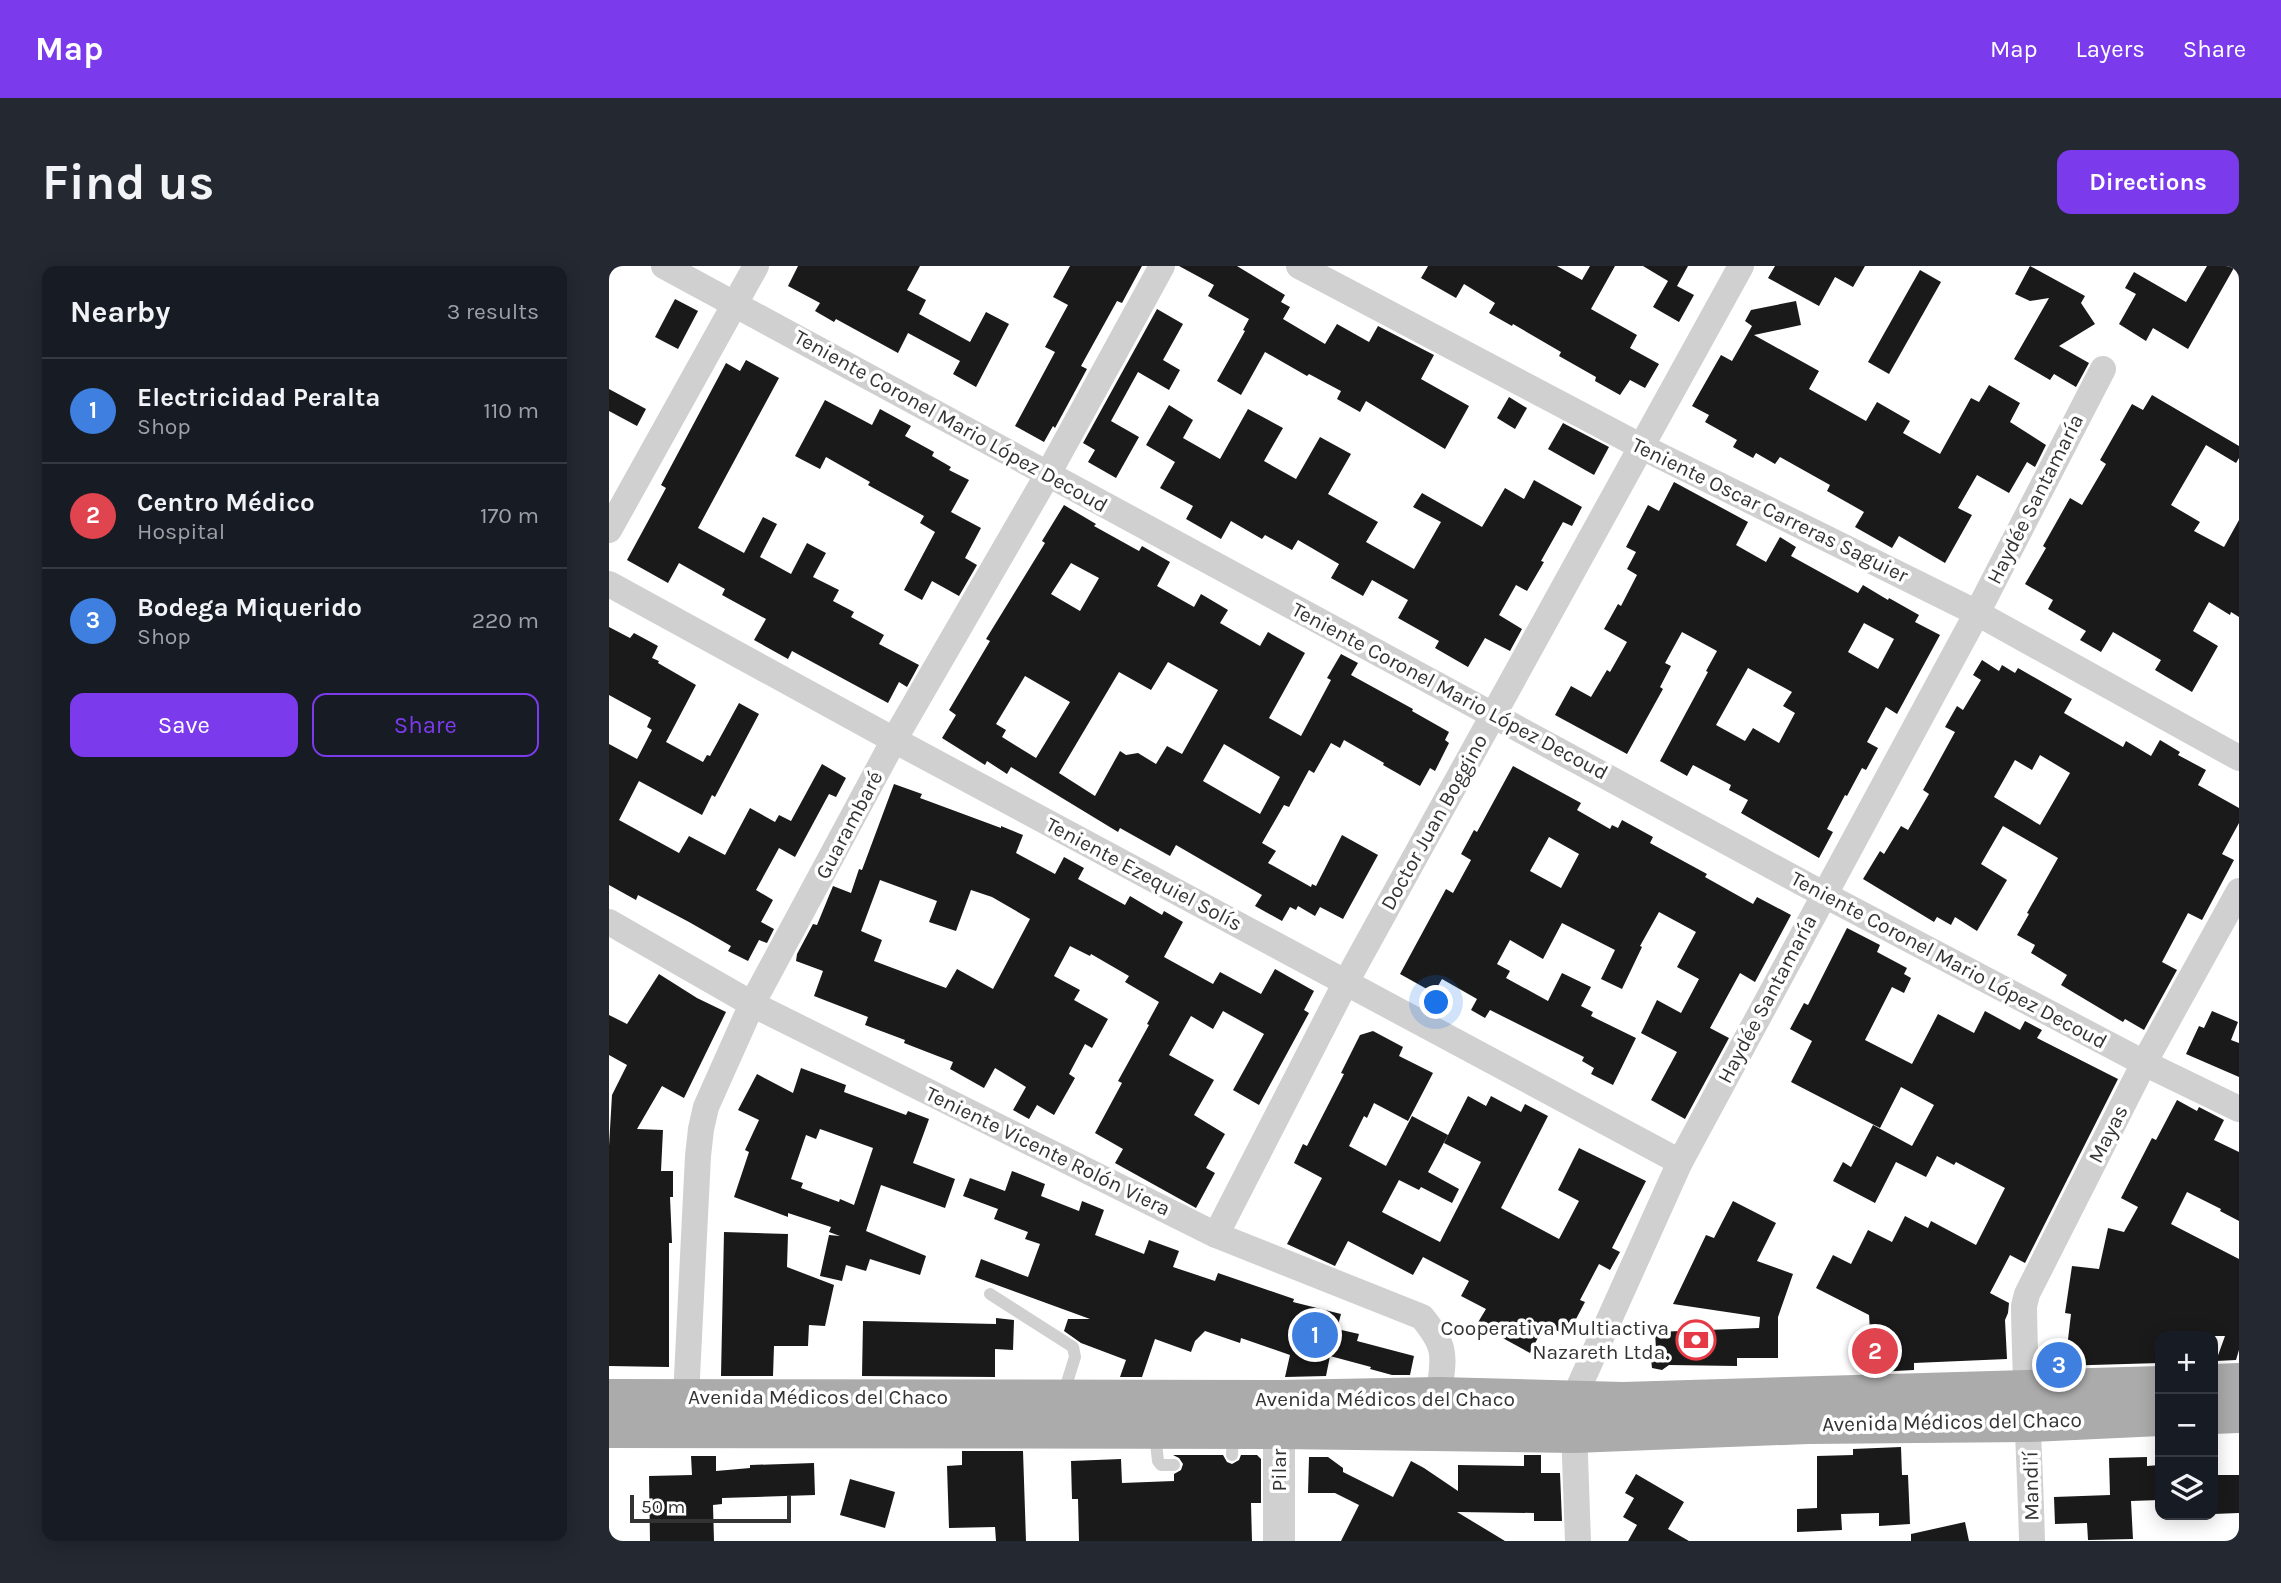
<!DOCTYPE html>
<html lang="en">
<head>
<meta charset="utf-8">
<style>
	body { margin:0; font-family:Karla,sans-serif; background:#242831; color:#f1f3f6 }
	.controls { position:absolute; right:21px; bottom:21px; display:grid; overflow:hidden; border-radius:14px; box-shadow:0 4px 18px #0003 }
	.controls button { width:63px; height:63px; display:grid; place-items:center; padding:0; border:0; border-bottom:2px solid #363941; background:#171b24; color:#f1f3f6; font:35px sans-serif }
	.scale { position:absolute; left:21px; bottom:18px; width:161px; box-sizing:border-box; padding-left:7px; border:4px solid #333; border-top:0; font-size:19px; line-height:24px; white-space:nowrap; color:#333; -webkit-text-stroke:5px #fff; paint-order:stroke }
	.you { position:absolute; left:828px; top:737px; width:24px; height:24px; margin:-18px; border:5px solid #fff; border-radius:50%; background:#1a73e8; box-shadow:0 0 0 10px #1a73e833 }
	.badge { display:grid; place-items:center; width:46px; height:46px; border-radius:50%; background:#7c3aed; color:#fff; font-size:23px; font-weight:700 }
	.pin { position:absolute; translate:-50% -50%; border:4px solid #fff; box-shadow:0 2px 7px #0006 }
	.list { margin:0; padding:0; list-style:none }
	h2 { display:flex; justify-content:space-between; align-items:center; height:91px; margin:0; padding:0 28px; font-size:30px }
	h2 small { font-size:23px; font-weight:400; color:#9ea1a6 }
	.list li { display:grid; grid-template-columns:46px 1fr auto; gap:21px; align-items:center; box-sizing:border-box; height:105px; padding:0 28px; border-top:2px solid #363941 }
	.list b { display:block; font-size:26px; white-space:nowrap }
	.list p { margin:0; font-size:23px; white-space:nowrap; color:#9ea1a6 }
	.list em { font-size:23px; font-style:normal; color:#9ea1a6 }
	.actions { display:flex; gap:14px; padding:21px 28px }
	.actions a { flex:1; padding:16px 0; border:2px solid #7c3aed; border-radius:14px; text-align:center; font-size:24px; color:#7c3aed }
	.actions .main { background:#7c3aed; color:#fff }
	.icon { flex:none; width:38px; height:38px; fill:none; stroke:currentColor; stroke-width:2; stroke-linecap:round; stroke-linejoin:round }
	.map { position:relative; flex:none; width:1630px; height:1275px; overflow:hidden; border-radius:14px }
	header { display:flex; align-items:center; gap:42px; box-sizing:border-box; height:98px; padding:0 35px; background:#7c3aed; color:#fff }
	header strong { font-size:33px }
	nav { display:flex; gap:38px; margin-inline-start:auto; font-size:24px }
	.intro { display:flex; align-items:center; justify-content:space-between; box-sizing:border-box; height:168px; padding:0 42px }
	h1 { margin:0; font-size:49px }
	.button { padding:18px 32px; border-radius:14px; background:#7c3aed; color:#fff; font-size:24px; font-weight:700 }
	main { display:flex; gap:42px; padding:0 42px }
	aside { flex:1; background:#171b24; border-radius:14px; box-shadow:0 4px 18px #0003 }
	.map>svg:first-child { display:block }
	.building { fill:#1a1a1a; fill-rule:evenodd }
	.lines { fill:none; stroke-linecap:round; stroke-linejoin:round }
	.service { stroke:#d0d0d0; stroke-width:12 }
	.minor { stroke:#d0d0d0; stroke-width:26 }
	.tertiary { stroke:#d0d0d0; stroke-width:32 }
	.primary { stroke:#ababab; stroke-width:38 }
	.labels { text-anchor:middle; stroke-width:7; stroke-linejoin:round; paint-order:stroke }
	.street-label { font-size:21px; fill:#333; stroke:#fff }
	.poi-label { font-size:21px; fill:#333; stroke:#fff; text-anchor:end }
</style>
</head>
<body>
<header>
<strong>Map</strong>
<nav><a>Map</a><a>Layers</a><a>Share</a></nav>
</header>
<div class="intro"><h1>Find us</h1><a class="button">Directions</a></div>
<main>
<aside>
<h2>Nearby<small>3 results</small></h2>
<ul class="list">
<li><span class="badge" style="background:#3f7fe0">1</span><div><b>Electricidad Peralta</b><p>Shop</p></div><em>110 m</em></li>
<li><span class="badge" style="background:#e0444e">2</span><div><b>Centro Médico</b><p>Hospital</p></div><em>170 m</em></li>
<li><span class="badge" style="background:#3f7fe0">3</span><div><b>Bodega Miquerido</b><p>Shop</p></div><em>220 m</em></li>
</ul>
<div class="actions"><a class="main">Save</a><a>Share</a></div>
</aside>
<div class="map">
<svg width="1630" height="1275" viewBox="0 0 1630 1275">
	<rect width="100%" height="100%" fill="#fff"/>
	<!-- building -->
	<g class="building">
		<path d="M189 0H311L298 24 317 34 310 48 361 76 377 46 400 58 367 121 344 108 351 95 299 67 289 87 227 53 225 56 206 45 211 37 179 20Z"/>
		<path d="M461 0H533L513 37 508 35 472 100 478 103 446 162 444 160 435 176 406 160 446 86 436 81 459 39 444 31Z"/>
		<path d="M570 0H628L676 29 672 36 681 41 674 53 716 78 728 58 760 76 769 60 825 89 812 113 860 140 836 183 757 135 751 146 728 133 732 125 700 108 698 110 656 86 632 129 608 115 636 65 634 64 640 53 599 30 605 19Z"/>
		<path d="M819 0H948L973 14 981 0H1006L982 43 1028 69 1021 82 1050 98 1036 122 1021 114 1011 129 986 115 987 111 950 90 952 86 904 58 903 60 880 47 886 37 855 18 847 32 812 12Z"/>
		<path d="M1034 0H1079L1068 20 1085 29 1070 56 1044 41 1059 15Z"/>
		<path d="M1166 0H1256L1244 21 1226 11 1210 40 1159 12Z"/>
		<path d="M1421 0 1476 30 1472 37 1486 58 1450 80 1480 97 1467 121 1445 108 1441 114 1405 93 1440 32 1421 35 1406 28Z"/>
		<path d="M1598 0H1626L1579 83 1544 62 1537 75 1510 58 1527 28 1516 22 1525 6 1577 36Z"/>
		<path d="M1311 4 1332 16 1280 108 1259 96Z"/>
		<path d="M66 33 89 45 69 83 46 71Z"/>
		<path d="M1187 35 1192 59 1145 69 1210 105 1200 123 1257 155 1268 136 1301 155 1294 167 1331 188 1362 132 1370 136 1380 119 1411 137 1401 156 1437 179 1426 201 1418 196 1400 227 1368 209 1349 242 1363 249 1336 297 1290 270 1283 282 1246 261 1255 246 1218 225 1221 219 1171 191 1166 198 1147 187 1144 192 1124 181 1128 174 1096 156 1100 149 1083 140 1112 89 1123 95 1143 60 1136 55 1142 44Z"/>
		<path d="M548 43 574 58 554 94 571 104 560 124 529 106 502 155 530 171 507 212 479 196 486 184 474 177Z"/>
		<path d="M137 94 170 112 89 262 135 287 154 251 168 258 151 291 182 308 198 277 217 287 204 311 230 324 224 335 245 346 242 351 275 369 270 378 310 399 298 421 290 416 279 437 183 385 179 393 145 374 157 353 113 329 116 323 70 297 59 317 18 294 57 222 52 219 117 97 131 105Z"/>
		<path d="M0 123 37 143 28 160 0 145Z"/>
		<path d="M1543 129 1630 180V192L1627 197 1597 179 1562 239 1591 256 1585 265 1615 281 1630 254V351L1622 346 1621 349 1600 336 1584 365 1609 380 1583 426 1546 404 1552 394 1504 366 1492 386 1471 374 1477 365 1439 343 1444 334 1416 318 1437 282 1434 280 1461 232 1473 239 1497 198 1491 194 1523 138 1534 144Z"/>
		<path d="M900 131 918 142 906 163 888 152Z"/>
		<path d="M216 134 263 159 271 143 302 160 296 170 325 186 323 190 342 201 340 204 360 214 342 246 372 262 356 292 368 299 350 330 323 315 313 334 295 324 326 266 311 257 315 250 259 219 261 216 217 191 211 203 186 190Z"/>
		<path d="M560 139 584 154 574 172 611 193 639 143 674 162 655 195 687 213 711 171 742 188 719 228 769 256 757 276 805 303 832 256 804 241 813 227 873 261 896 222 915 233 925 214 973 241 963 260 954 256 932 295 935 296 918 325 907 319 890 349 913 363 901 385 876 372 859 401 826 382 830 375 789 352 799 334 763 314 754 330 722 312 730 298 689 274 683 284 656 269 653 273 622 255 612 273 577 253 584 240 551 222 566 196 537 179Z"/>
		<path d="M954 157 1000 181 985 209 939 183Z"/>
		<path d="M1065 216 1139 256 1127 279 1157 296 1171 271 1187 281 1182 290 1249 327 1254 319 1279 334 1280 332 1310 349 1306 356 1331 369 1288 448 1277 441 1258 476 1269 482 1257 504 1253 502 1238 530 1236 529 1218 563 1224 566 1210 592 1132 547 1139 534 1120 524 1122 519 1084 499 1078 510 1051 495 1099 406 1097 405 1108 385 1073 366 1056 397 1062 400 1051 421 1054 423 1018 488 946 449 962 420 982 431 998 404 1001 406 1018 376 995 363 1009 338 1012 340 1028 309 1018 303 1027 286 1017 281 1039 239 1050 245ZM1255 357 1285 373 1269 403 1239 386ZM1139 402 1183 426 1174 440 1186 447 1170 477 1144 462 1136 475 1107 459Z"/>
		<path d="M455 239 487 258 485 260 530 285 533 280 561 296 548 320 585 341 592 328 619 344 611 357 651 380 659 366 696 387 660 452 692 470 722 414 718 412 732 388 749 397 742 409 804 443 803 445 840 466 836 474 840 477 826 505 821 502 811 520 774 499 775 497 735 474 731 482 722 477 705 507 700 504 680 541 675 539 653 577 667 585 659 597 702 621 703 618 707 620 733 569 769 589 734 653 711 641 706 650 689 640 687 644 681 641 673 655 646 640 653 629 567 579 561 590 511 562 509 566 402 501 398 508 378 495 376 499 333 472 347 449 340 444 381 375 377 373 436 277 433 275ZM462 297 490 312 471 345 442 328ZM559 396 609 424 573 488 558 480 547 498 529 487 517 489 511 485 486 530 450 507 510 406 542 424ZM416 410 461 436 427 492 393 471 397 464 387 458ZM615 478 671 511 651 548 594 515Z"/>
		<path d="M0 361 21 372 25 367 49 380 43 392 50 395 49 397 87 419 57 476 94 496 98 489 101 490 130 437 150 448 106 531 103 529 93 549 30 515 10 554 70 587 80 570 116 589 141 542 166 556 170 549 182 555 213 498 237 512 227 531 220 528 186 591 170 582 147 624 164 634 152 656 165 663 158 677 150 674 139 695 119 685 122 680 80 656 29 629 27 634 0 619V478L28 493 43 464 38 461 42 452 0 429Z"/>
		<path d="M1373 394 1390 405 1393 399 1406 407 1409 402 1463 433 1455 447 1514 481 1517 475 1542 490 1551 474 1571 486 1569 489 1597 504 1589 519 1630 542V557L1613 588 1625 594 1593 654 1579 647 1553 696 1568 704 1535 764 1516 753 1514 756 1452 719 1458 709 1422 687 1426 679 1408 669 1420 648 1418 647 1449 592 1394 560 1372 598 1398 614 1368 665 1346 651 1342 659 1328 651 1325 656 1254 613 1271 585 1275 588 1292 560 1299 564 1320 528 1314 524 1346 466 1336 461 1348 440 1354 444 1372 414 1364 409ZM1431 489 1461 507 1431 559 1385 531 1406 494 1423 504Z"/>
		<path d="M904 500 972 537 968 544 1001 563 1003 559 1009 562 1013 554 1044 571 1041 577 1098 608 1096 611 1144 638 1148 631 1182 649 1146 716 1131 707 1101 762 1120 772 1076 853 1042 834 1068 786 1032 767 1048 734 1072 747 1090 713 1068 701 1087 666 1050 646 1031 680 1033 681 1013 723 992 713 1006 684 953 657 934 693 901 674 888 698 901 705 897 712 939 735 953 707 982 721 972 740 984 746 982 750 1027 772 1004 819 982 808 985 802 973 795 975 791 881 744 876 752 862 744 868 733 833 713 825 727 791 708 837 623 844 627 862 594 852 588 865 564 868 566ZM940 571 970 588 952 622 921 605Z"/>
		<path d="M285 518 313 528 311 532 392 562V560L414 569 407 587 446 608 455 591 475 602 469 613 516 639 521 630 553 649 555 645 574 656 555 691 604 718 611 706 652 728 666 703 705 725 695 744 700 747 650 839 624 824 655 768 614 745 604 763 582 750 560 789 605 814 585 849 616 868 597 902 606 907 587 942 506 897 514 883 486 867 513 817 509 815 540 759 538 758 550 736 516 716 520 710 482 688 481 690 461 680 445 710 471 724 465 734 499 753 483 782 476 778 460 808 466 812 445 849 428 839 420 853 404 844 417 821 386 802 375 822 341 803 344 796 295 777 296 774 256 759 259 751 205 730 214 705 187 695 188 688 204 658 208 659 224 620 242 627 250 603 253 604ZM271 614 328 635 320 656 347 665 362 624 383 631 421 653 384 723 348 703 337 722 265 695 273 674 252 665Z"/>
		<path d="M1238 662 1271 679 1268 686 1298 702 1295 708 1302 712 1295 727 1283 721 1256 774 1303 798 1329 748 1365 767 1376 745 1411 764 1416 755 1433 764 1428 772 1509 813 1416 997 1401 989 1381 1027 1400 1037 1399 1047 1396 1054 1398 1093 1305 1097V1104L1267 1106 1266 1099 1263 1100 1260 1049 1207 1022 1224 989 1242 998 1259 964 1283 976 1296 950 1319 962 1322 955 1367 979 1396 922 1347 896 1345 899 1328 890 1317 911 1287 896 1266 937 1224 915 1234 896 1242 901 1264 859 1303 880 1325 839 1292 821 1271 862 1182 816 1203 775 1181 763 1195 737 1199 739Z"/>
		<path d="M50 708 88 732 117 746 75 832 53 820 28 863 54 864 52 905H64V931H61L63 977H60V1101L0 1100V880L3 829 18 799 0 789V749L18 758Z"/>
		<path d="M1603 745 1629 756 1622 774 1630 777V811L1577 788 1590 760 1595 762Z"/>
		<path d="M764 765 794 781 790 790 824 807 799 855 765 837 758 852 755 850 740 880 777 900 803 850 839 869 819 906 850 923 843 937 812 921 810 924 790 914 773 946 831 976 872 896 835 877 859 830 877 840 882 830 912 846 916 838 939 850 892 942 950 973 970 935 949 924 970 882 1037 915 1003 982 1011 986 1001 1004 990 998 971 1034 976 1036 958 1070 936 1058 921 1087 868 1058 877 1043 852 1030 860 1015 814 991 804 1009 739 975 726 1000 678 978 713 912 685 897 694 878 698 880 735 808 732 807 751 769Z"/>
		<path d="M192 802 237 819 235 826 297 849 299 845 320 853 304 897 346 913 336 942 272 919 257 965 317 990 311 1009 261 993 257 1005 237 999 233 1015 211 1010 220 969 231 970 220 966 222 961 179 947V951L125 931 140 886 136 884 150 854 129 844 148 808 184 827ZM211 863 264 882 245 939 231 933 230 936 192 922 194 917 182 913 197 869 207 873Z"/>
		<path d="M1568 834 1588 845 1590 841 1615 854 1605 874 1630 886V955L1611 945 1612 943 1578 926 1562 958 1630 993V1084L1627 1094 1607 1095 1616 1070H1551V1097L1448 1100 1450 1081 1458 1082 1462 1048 1456 1047 1463 1000 1490 1003 1499 962 1515 966 1529 941 1512 932 1543 872 1547 874Z"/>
		<path d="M403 905 436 918 432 930 470 945 473 935 495 944 486 969 535 988 540 974 570 985 564 1001 606 1015 609 1007 685 1033 684 1036 732 1048 728 1063 750 1068 748 1075 805 1090 801 1109H783L761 1103 762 1101 721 1090 717 1110 676 1111 681 1089 632 1072 631 1077 596 1065 586 1075 582 1086 546 1073 533 1111H511L517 1094 472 1077 455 1065 459 1053H481L366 1011 372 993 419 1011 431 978 416 973 419 966 385 953 389 943 354 930 361 912 396 925Z"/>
		<path d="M1124 935 1167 957 1148 995 1184 1008 1169 1051V1092H1128V1100L1060 1099 1053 1104 1043 1102 1042 1093V1088L1047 1083 1046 1066 1150 1062 1151 1051 1064 1038 1097 969 1105 972Z"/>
		<path d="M115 966 179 968 178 1001 225 1019 216 1060 200 1059 199 1080H165L164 1110H112Z"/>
		<path d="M387 1052 405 1054 404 1084 386 1083V1111L253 1110 254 1055 387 1058Z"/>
		<path d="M1292 1181 1293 1209H1299L1301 1258 1270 1260V1247L1232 1248 1233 1264 1188 1266V1243L1208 1242V1190L1244 1189V1183Z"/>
		<path d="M353 1185H414L417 1275H387L386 1261 340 1262 338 1200 353 1199Z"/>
		<path d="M564 1189H614L618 1196 623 1198 630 1194 632 1189H648L652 1193V1237H642L643 1275H470L469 1233H463L462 1195 512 1193 513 1217 565 1215V1208L572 1204 574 1198 570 1192Z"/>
		<path d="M915 1189H932V1207H951L953 1255H925V1247L848 1246 896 1275H732L750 1239 726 1227H699L700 1191H719L734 1202V1206L784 1231 802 1195 815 1202 849 1225V1199L915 1200Z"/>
		<path d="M82 1190H107V1205L141 1202V1199L205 1197 206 1229 113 1232V1238L104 1239 105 1275H41L40 1210 83 1209Z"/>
		<path d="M1538 1191V1200L1551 1199V1234L1522 1235 1524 1273 1479 1274 1478 1257 1446 1258 1445 1231 1501 1229 1500 1192Z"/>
		<path d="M1027 1208 1075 1236 1059 1263 1080 1275H1019L1028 1259 1014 1251 1025 1232 1016 1227Z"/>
		<path d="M1604 1209H1630V1247L1604 1248Z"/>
		<path d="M241 1213 286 1226 276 1262 231 1249Z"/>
		<path d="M1356 1256 1360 1275H1302V1268Z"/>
	</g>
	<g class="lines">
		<!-- service -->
		<g class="service">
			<path d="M381 1028 464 1081 466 1091 454 1129"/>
			<path d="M546 1168 549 1195 552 1199H565"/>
			<path d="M623 1189 624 1168"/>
		</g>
		<!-- minor -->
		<g class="minor">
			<path d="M55 0 1214 628 1535 797 1630 843"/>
			<path d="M690 0 1033 181 1368 347 1630 492"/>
			<path d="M0 264 147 0"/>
			<path d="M0 318 285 474 1071 896"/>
			<path d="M0 656 143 738 607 969 813 1051C840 1084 834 1090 830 1130"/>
			<path d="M607 969 737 716 1132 0"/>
			<path d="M78 1148 77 1131 89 890 92 863 97 841 143 738 285 474 439 208 553 0"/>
			<path d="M969 1275 964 1134 1071 896 1368 347 1494 103"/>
			<path d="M1423 1275C1421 1196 1416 1118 1415 1040L1418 1028 1535 797 1630 625"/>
		</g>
		<!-- tertiary -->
		<path class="tertiary" d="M670 1275V1164L672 1141"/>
		<!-- primary -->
		<g class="primary">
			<path d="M1604 1117 1630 1116"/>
			<path d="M0 1132 672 1133 830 1130 1014 1135 1551 1119"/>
			<path d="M1604 1149 1630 1148"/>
			<path d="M0 1163 670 1164 965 1168 1199 1159 1420 1157 1551 1151"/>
		</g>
	</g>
	<!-- icons -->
	<defs>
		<g id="bank-ring" transform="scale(2.0125)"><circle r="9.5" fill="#fff" stroke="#e63946" stroke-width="1.5"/><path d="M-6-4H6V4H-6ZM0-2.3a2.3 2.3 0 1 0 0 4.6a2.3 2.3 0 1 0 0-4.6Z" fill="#e63946"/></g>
	</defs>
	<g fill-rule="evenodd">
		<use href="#bank-ring" x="1087" y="1074"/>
	</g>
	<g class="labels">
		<!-- street labels -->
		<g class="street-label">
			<text transform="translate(342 155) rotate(29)" y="7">Teniente Coronel Mario López Decoud</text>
			<text transform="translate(1426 233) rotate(-63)" y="7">Haydée Santamaría</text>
			<text transform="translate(1161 244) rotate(26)" y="7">Teniente Oscar Carreras Saguier</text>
			<text transform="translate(841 425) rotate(28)" y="7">Teniente Coronel Mario López Decoud</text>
			<text transform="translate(825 556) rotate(-61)" y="7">Doctor Juan Boggino</text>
			<text transform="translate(240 559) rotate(-62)" y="7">Guarambaré</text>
			<text transform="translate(535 608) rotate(28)" y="7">Teniente Ezequiel Solís</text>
			<text transform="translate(1340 694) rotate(28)" y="7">Teniente Coronel Mario López Decoud</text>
			<text transform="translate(1158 733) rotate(-62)" y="7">Haydée Santamaría</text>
			<text transform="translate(1499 868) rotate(-63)" y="7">Mayas</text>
			<text transform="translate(439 885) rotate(26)" y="7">Teniente Vicente Rolón Viera</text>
			<text x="209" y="1138">Avenida Médicos del Chaco</text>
			<text x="776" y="1140">Avenida Médicos del Chaco</text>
			<text transform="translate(1343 1156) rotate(-1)" y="7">Avenida Médicos del Chaco</text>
			<text transform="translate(670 1204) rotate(-90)" y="7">Pilar</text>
			<text transform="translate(1422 1220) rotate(-91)" y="7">Mandi'í</text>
		</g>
		<!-- poi labels -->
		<g class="poi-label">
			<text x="1060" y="1069">Cooperativa Multiactiva<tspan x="1060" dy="24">Nazareth Ltda.</tspan></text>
		</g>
	</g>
</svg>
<div class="controls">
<button>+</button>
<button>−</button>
<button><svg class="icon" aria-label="layers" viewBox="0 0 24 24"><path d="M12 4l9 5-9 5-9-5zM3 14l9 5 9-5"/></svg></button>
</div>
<div class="scale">50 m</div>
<div class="you"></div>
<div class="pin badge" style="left:706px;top:1069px;background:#3f7fe0">1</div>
<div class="pin badge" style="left:1266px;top:1085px;background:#e0444e">2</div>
<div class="pin badge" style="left:1450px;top:1099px;background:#3f7fe0">3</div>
</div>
</main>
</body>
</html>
